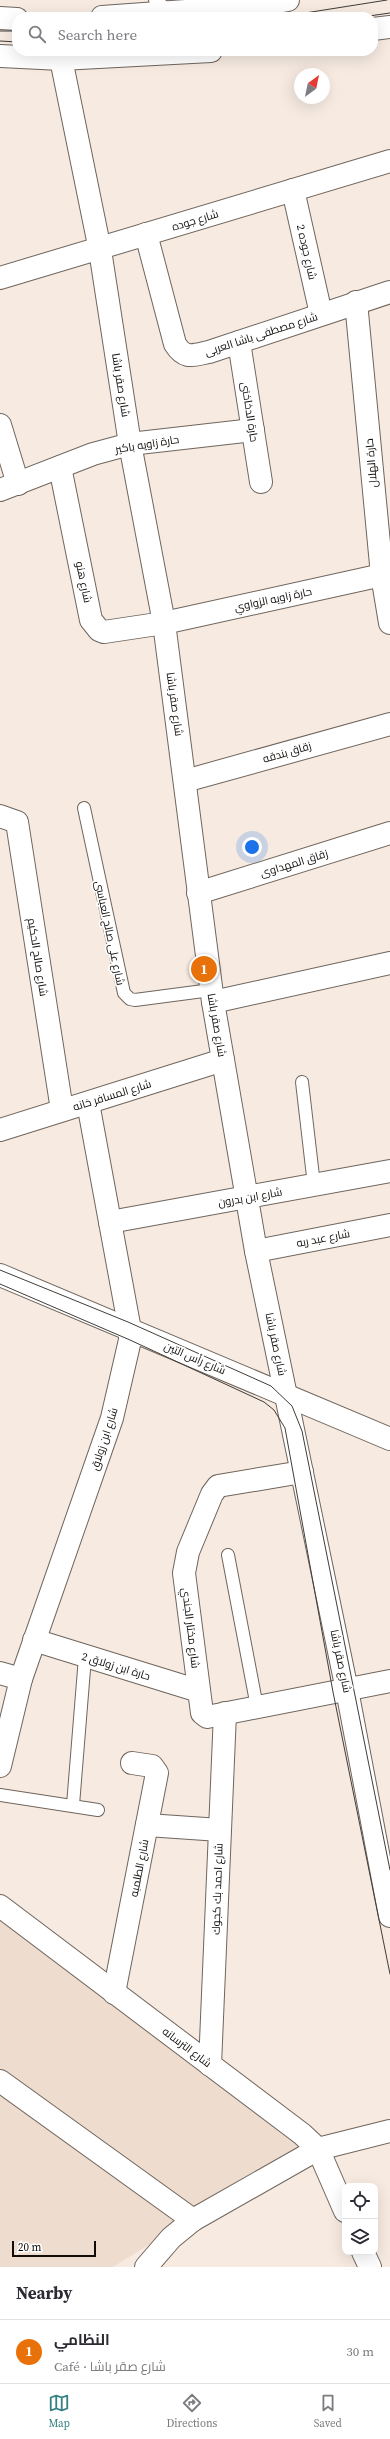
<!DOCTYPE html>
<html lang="en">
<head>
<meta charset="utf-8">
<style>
	body { margin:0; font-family:"Source Serif 4",Cairo,serif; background:#f2f2f3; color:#2b2b33 }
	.controls { position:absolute; right:12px; bottom:12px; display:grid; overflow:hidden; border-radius:8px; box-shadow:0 4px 16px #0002 }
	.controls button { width:36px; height:36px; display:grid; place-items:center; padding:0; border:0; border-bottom:1px solid #e1e1e2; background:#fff; color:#2b2b33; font:20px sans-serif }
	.compass { position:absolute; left:294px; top:68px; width:36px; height:36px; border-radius:50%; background:#fff; box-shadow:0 4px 16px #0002; rotate:33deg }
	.scale { position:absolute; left:12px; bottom:10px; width:84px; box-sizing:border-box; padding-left:4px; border:2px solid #0f0c09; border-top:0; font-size:11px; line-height:14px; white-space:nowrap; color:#0f0c09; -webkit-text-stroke:3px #fff; paint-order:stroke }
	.you { position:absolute; left:252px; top:847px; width:14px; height:14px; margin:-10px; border:3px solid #fff; border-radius:50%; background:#1a73e8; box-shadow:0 0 0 6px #1a73e833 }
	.badge { display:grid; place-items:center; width:26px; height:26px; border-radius:50%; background:#388183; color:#fff; font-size:13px; font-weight:700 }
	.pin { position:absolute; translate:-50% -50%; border:2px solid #fff; box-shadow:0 1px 4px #0006 }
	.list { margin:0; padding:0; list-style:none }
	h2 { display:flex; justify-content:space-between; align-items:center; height:52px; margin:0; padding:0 16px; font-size:17px }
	h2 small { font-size:13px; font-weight:400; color:#7c7c81 }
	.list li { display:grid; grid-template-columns:26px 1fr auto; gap:12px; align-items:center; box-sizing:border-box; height:64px; padding:0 16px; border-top:1px solid #e1e1e2 }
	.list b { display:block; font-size:15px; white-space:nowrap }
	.list p { margin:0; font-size:13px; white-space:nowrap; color:#7c7c81 }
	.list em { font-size:13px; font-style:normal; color:#7c7c81 }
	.icon { flex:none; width:22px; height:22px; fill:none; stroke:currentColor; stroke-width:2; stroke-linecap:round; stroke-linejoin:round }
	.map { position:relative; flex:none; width:390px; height:2267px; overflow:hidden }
	.search { position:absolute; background:#fff; box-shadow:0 4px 16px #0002; left:12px; right:12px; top:12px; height:44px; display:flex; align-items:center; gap:10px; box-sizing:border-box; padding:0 14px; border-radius:16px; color:#7c7c81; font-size:15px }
	.sheet { height:116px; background:#fff }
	nav { display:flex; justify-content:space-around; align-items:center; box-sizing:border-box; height:56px; border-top:1px solid #e1e1e2; background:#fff; font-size:11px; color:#7c7c81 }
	nav a { display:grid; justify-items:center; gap:2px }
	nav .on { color:#388183 }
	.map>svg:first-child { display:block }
	.built { fill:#eeddcf }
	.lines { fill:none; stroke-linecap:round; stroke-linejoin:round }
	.service-casing { stroke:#6f655d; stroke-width:14 }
	.minor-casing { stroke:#6f655d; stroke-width:24 }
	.tertiary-casing { stroke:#6f655d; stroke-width:24 }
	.secondary-casing { stroke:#6f655d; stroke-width:24 }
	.service { stroke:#fff; stroke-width:12 }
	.minor { stroke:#fff; stroke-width:22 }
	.tertiary { stroke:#fff; stroke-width:22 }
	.secondary { stroke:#fff; stroke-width:22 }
	.tram { stroke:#413c38; stroke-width:1 }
	.labels { text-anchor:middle; stroke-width:3.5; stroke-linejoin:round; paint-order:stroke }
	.street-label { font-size:11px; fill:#0f0c09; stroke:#fff }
</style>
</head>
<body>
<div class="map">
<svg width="390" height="2267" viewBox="0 0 390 2267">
	<rect width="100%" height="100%" fill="#f6eae1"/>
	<!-- built -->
	<path class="built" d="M0 1919 308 2146 113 2267H0Z"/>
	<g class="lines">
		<!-- service casing -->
		<g class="service-casing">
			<g id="service">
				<path d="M155 0 171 12"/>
				<path d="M84 808 124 993 130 999 135 1000 211 990"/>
				<path d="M302 1082 314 1185"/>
				<path d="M228 1555 257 1707"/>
				<path d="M0 1795 98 1810"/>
				<path d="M73 1805 85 1657"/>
			</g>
		</g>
		<!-- minor casing -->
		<g class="minor-casing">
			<g id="minor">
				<path d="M293 190 321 314"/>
				<path d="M146 234 175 344C185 360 193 355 209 352L390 292"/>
				<path d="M0 278 390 161"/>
				<path d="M356 302 382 575 390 623"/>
				<path d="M239 342 261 482"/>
				<path d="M0 425 18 484"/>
				<path d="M60 467 91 620 99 630 104 632 164 623 382 575"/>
				<path d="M0 490 93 454 130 444 253 430"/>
				<path d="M185 781 390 724"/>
				<path d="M0 816 17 822 62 1110"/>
				<path d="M198 893 390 833"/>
				<path d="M213 1002 390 963"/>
				<path d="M0 1130 223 1060"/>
				<path d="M110 1222 390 1171"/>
				<path d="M256 1251 390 1225"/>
				<path d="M302 1472 218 1486 212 1494 188 1552 184 1573 202 1713 207 1717 390 1681"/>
				<path d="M34 1640 199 1691"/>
				<path d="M0 1673 21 1679"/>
				<path d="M0 1766 21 1679 112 1418 130 1340V1330L88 1103"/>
				<path d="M147 1825 220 1830"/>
				<path d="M0 1906 302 2134 318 2149 345 2211"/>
				<path d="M114 1993 157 1773 152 1766 132 1763"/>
				<path d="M210 2065 225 1713"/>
				<path d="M0 2081 193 2220"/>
				<path d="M363 2252 370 2267"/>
				<path d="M146 2267 171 2238 193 2220 318 2149 390 2131"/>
			</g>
		</g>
		<!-- tertiary casing -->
		<g class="tertiary-casing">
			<path id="tertiary" d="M0 1275 390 1439"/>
		</g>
		<!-- secondary casing -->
		<g class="secondary-casing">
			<g id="secondary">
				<path d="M102 17 255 6 288 0"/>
				<path d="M0 18 17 19"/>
				<path d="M373 29 390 27"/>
				<path d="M0 56 61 59 211 51"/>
				<path d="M61 59 100 250 130 444 164 623 213 1002 256 1251 347 1690 390 1916"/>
			</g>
		</g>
		<!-- service -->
		<use href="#service" class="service"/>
		<!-- minor -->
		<use href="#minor" class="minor"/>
		<!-- tertiary -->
		<use href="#tertiary" class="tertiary"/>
		<!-- secondary -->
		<use href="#secondary" class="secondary"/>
		<!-- tram -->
		<g class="tram">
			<path d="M280 17 387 0"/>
			<path d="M362 17 390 13"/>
			<path d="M0 31H17"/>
			<path d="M0 41 17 42"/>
			<path d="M0 1270 128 1322 271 1386 292 1406 302 1431 390 1870"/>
			<path d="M0 1284 130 1340 264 1402 274 1410 285 1428 333 1692 390 1974"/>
		</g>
	</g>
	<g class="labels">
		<!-- street labels -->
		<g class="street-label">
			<text transform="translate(195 220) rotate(-17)" y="4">شارع جوده</text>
			<text transform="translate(307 252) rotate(77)" y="4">شارع جوده 2</text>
			<text transform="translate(261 334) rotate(-18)" y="4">شارع مصطفى باشا العربى</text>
			<text transform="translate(121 385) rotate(81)" y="4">شارع صقر باشا</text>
			<text transform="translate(250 412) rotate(81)" y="4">حارة الدخاخنى</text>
			<text transform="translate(147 444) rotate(-9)" y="4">حارة زاويه باكير</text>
			<text transform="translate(371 463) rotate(-95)" y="4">حارة الهلال</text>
			<text transform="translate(84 582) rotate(78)" y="4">شارع هنو</text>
			<text transform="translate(273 599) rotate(-12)" y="4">حارة زاويه الزواوي</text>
			<text transform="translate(175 704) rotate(82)" y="4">شارع صقر باشا</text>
			<text transform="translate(287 752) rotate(-16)" y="4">زقاق بندقه</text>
			<text transform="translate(294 863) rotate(-17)" y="4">زقاق المهداوى</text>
			<text transform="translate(110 933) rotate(78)" y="4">شارع على صالح العباسى</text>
			<text transform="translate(38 957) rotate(81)" y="4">شارع صالح الحكيم</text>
			<text transform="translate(217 1025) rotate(80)" y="4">شارع صقر باشا</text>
			<text transform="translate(112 1095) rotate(-17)" y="4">شارع المسافر خانه</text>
			<text transform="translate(250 1197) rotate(-10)" y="4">شارع ابن بدرون</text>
			<text transform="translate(323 1238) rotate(-11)" y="4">شارع عبد ربه</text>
			<text transform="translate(276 1344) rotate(78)" y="4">شارع صقر باشا</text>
			<text transform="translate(195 1358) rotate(23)" y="4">شارع رأس التين</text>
			<text transform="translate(104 1439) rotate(-72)" y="4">شارع ابن زولاق</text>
			<text transform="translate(191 1628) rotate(83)" y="4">شارع مختار الجندي</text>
			<text transform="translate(341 1661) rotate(78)" y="4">شارع صقر باشا</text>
			<text transform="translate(116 1666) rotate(17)" y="4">حارة ابن زولاق 2</text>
			<text transform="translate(139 1868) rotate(-79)" y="4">شارع الطلمبه</text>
			<text transform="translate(217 1889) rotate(-88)" y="4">شارع احمد بك كجوك</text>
			<text transform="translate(187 2047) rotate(37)" y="4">شارع الترسانه</text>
		</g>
	</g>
</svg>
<div class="controls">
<button><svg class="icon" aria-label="locate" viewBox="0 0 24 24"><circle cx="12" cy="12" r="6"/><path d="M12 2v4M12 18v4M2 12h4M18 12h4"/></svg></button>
<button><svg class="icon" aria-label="layers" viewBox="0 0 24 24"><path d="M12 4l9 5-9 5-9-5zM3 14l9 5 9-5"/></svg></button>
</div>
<svg class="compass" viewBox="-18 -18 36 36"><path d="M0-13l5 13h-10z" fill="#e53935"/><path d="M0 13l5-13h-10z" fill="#7c7c81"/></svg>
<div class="scale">20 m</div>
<div class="you"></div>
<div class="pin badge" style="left:204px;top:969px;background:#e8710a">1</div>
<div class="search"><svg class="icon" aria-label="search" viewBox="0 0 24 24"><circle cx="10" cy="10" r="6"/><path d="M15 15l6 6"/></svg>Search here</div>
</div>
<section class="sheet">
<h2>Nearby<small></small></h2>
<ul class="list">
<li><span class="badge" style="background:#e8710a">1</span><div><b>النظامي</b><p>Café · شارع صقر باشا</p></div><em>30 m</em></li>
</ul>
</section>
<nav>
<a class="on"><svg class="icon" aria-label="map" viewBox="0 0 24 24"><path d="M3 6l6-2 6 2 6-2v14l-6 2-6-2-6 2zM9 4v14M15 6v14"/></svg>Map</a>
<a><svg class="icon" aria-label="directions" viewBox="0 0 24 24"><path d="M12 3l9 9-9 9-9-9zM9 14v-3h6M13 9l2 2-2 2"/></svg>Directions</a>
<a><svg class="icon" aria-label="saved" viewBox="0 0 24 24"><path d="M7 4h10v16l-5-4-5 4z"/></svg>Saved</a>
</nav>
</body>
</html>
